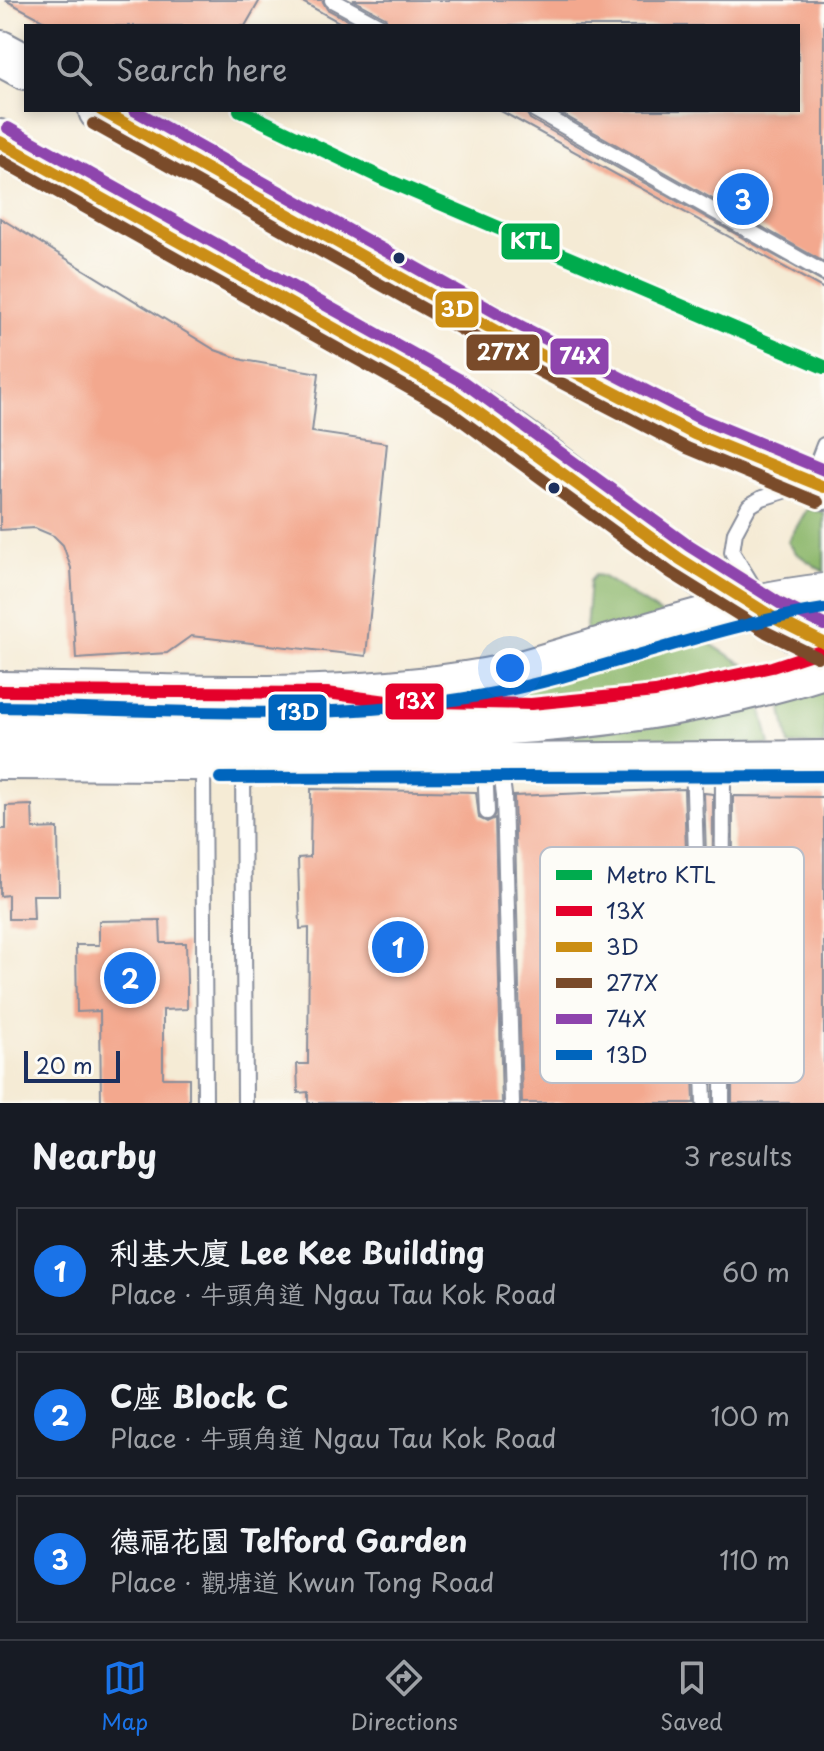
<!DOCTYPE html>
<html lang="en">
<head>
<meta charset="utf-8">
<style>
	body { margin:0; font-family:"Playpen Sans","LXGW WenKai TC",sans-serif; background:#20242c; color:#f1f3f6 }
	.scale { position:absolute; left:24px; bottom:20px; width:96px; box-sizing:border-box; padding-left:8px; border:4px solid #1b2f5e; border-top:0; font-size:22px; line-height:28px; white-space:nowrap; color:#1b2f5e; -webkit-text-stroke:6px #fdfcf7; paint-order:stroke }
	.you { position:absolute; left:510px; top:668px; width:28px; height:28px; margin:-20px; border:6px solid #fff; border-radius:50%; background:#1a73e8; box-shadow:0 0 0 12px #1a73e833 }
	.badge { display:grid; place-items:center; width:52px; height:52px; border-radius:50%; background:#1a73e8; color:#fff; font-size:26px; font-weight:700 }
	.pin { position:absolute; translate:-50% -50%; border:4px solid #fff; box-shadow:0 2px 8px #0006 }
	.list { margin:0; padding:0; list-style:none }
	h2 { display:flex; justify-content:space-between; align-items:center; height:104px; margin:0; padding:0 32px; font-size:34px }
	h2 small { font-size:26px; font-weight:400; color:#9ea1a6 }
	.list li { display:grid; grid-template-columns:52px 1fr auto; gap:24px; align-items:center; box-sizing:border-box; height:128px; margin:0 16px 16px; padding:0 16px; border:2px solid #363941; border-radius:0px }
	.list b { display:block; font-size:30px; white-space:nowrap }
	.list p { margin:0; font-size:26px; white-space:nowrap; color:#9ea1a6 }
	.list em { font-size:26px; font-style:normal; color:#9ea1a6 }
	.icon { flex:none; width:44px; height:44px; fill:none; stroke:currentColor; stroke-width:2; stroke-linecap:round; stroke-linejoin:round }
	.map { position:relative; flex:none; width:824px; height:1103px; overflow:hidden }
	.search { position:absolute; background:#171b24; box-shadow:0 4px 12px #0003; left:24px; right:24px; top:24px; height:88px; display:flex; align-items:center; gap:20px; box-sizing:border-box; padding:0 28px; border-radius:0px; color:#9ea1a6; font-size:30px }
	.sheet { height:536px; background:#171b24 }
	nav { display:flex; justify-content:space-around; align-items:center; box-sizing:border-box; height:112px; border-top:2px solid #363941; background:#171b24; font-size:22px; color:#9ea1a6 }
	nav a { display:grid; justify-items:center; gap:4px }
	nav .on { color:#1a73e8 }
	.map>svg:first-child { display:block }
	.forest { fill:#90b96f; stroke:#567466; stroke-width:2 }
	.building { fill:#f3a88e }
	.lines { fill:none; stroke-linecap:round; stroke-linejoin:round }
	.lane-casing { stroke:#888d9a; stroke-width:18 }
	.secondary-casing { stroke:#888d9a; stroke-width:42 }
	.highway-casing { stroke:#888d9a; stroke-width:48 }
	.lane { stroke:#fff; stroke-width:14 }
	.secondary { stroke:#fff; stroke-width:38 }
	.highway { stroke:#fff; stroke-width:44 }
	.secondary-bridge-casing { stroke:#888d9a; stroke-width:42; stroke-linecap:butt }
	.secondary-bridge { stroke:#fff; stroke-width:38 }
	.bus-1-casing { stroke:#fdfcf7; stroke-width:18 }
	.bus-2-casing { stroke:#fdfcf7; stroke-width:18 }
	.bus-3-casing { stroke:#fdfcf7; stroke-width:18 }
	.bus-4-casing { stroke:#fdfcf7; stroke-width:18 }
	.bus-5-casing { stroke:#fdfcf7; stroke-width:18 }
	.bus-1 { stroke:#e4002b; stroke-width:12 }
	.bus-2 { stroke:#cb8e13; stroke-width:12 }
	.bus-3 { stroke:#7a4b2a; stroke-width:12 }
	.bus-4 { stroke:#8e44ad; stroke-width:12 }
	.bus-5 { stroke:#0065bd; stroke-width:12 }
	.metro-1-casing { stroke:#fdfcf7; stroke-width:20 }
	.metro-1 { stroke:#00ab4e; stroke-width:14 }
	.bus-dot { fill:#1b2f5e; stroke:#fdfcf7; stroke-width:3 }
	.key { fill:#fdfcf7; stroke:#b9bec9; stroke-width:2 }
	.key-label { font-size:22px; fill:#1b2f5e }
	.line-badge { stroke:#fdfcf7; stroke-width:3 }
	.badge-label { font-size:22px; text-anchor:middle; font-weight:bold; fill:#fff }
</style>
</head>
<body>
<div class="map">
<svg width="824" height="1103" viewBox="0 0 824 1103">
	<rect width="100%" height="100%" fill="#fdfcf7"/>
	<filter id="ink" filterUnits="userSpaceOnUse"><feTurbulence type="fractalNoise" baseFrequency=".0125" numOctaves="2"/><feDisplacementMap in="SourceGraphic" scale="16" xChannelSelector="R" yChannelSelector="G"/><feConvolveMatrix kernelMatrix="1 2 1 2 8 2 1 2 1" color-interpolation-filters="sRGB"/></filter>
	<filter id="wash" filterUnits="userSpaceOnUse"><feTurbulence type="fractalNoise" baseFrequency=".006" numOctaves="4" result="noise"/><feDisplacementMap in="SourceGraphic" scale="32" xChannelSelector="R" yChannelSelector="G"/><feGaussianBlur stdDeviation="1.8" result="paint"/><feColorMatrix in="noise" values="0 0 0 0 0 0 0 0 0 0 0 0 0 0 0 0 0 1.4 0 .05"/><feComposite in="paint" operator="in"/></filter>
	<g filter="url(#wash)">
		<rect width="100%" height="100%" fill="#f5ebd5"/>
		<!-- forest -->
		<g class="forest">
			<path d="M807 509 824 512V572L796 553 788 542Z"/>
			<path d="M595 575 601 576 749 668 625 688 492 700V669L585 641 590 581Z"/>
			<path d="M775 674 824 679V745H789Z"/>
			<path d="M760 701 770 745H366Z"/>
		</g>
		<g id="blocks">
			<!-- building -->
			<g class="building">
				<path d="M5 0H260L245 26H54Z"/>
				<path d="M299 0H322L327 9 359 26H346Z"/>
				<path d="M353 0H824V262L555 110H798V26H390L385 17Z"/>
				<path d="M499 110H525L530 119 824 283V289Z"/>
				<path d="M0 218 215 350 243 360 319 373 312 432 387 443 366 656 191 636 167 653 76 659 71 568 63 545 54 536 35 528 0 530Z"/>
				<path d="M311 789 476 792 479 818 487 822 495 818 502 1103H308V1092L298 1093 297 1064H308L309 928 300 929 298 858 310 857Z"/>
				<path d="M684 789 694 1103H522L514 796Z"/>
				<path d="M704 793 713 794 712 1046Z"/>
				<path d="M733 796 824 797V1103H732Z"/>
				<path d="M32 805 33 829 58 828 59 895H33L34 919H8V895L0 896V829H6V806Z"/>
				<path d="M160 920 161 943H186L187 982V1009L163 1010V1078H189V1103H101L100 1011 77 1012 76 945H99V921Z"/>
			</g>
		</g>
	</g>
	<g filter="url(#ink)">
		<use href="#blocks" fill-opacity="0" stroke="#888d9a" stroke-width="2"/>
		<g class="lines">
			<!-- lane casing -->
			<g class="lane-casing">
				<g id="lane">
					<path d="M332 0 380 26"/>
					<path d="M535 110 824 273"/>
					<path d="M811 479 824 445"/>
					<path d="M757 593 732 552 735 532 749 506 762 498 794 488"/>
					<path d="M243 762 245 1103"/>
					<path d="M693 762 704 1103"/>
					<path d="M203 763 205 1103"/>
					<path d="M485 764 487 812"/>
					<path d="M500 764 504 795 512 1103"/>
					<path d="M722 1103 723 763"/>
				</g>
			</g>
			<!-- secondary casing -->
			<g class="secondary-casing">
				<g id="secondary">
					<path d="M0 691C168 692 344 707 510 673"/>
					<path d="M0 725C275 728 558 753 824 669"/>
					<path d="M0 760 500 763 824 760"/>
				</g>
			</g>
			<!-- highway casing -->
			<g class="highway-casing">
				<g id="highway">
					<path d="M0 53 26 67"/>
					<path d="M101 110 503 335 694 434 824 487"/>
					<path d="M0 142 454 395C579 475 687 583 824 643"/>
				</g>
			</g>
			<!-- lane -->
			<use href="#lane" class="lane"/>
			<!-- secondary -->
			<use href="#secondary" class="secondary"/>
			<!-- highway -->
			<use href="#highway" class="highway"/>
			<!-- secondary-bridge casing -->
			<g class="secondary-bridge-casing">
				<path id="secondary-bridge" d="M510 673C614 645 716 605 824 593"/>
			</g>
			<!-- secondary-bridge -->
			<use href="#secondary-bridge" class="secondary-bridge"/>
			<!-- bus-1 casing -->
			<g class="bus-1-casing">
				<path id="bus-1" d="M0 691 327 693 387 701 531 704 655 692 772 667 824 650"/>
			</g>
			<!-- bus-2 casing -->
			<g class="bus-2-casing">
				<g id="bus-2">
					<path d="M101 110 503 335 694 434 824 487"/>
					<path d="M0 142 454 395 680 559 774 618 824 643"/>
				</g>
			</g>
			<!-- bus-3 casing -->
			<g class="bus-3-casing">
				<g id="bus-3">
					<path d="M93 124 496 349 687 448 818 502"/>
					<path d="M0 160 446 409 671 573 766 632 817 657"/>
				</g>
			</g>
			<!-- bus-4 casing -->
			<g class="bus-4-casing">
				<g id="bus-4">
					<path d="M134 110 511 321 701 419 824 470"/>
					<path d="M8 128 462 381 689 546 781 604 824 625"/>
				</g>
			</g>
			<!-- bus-5 casing -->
			<g class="bus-5-casing">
				<g id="bus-5">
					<path d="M0 707C158 709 321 724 478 696 595 675 706 627 824 609"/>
					<path d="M220 778 824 776"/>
				</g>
			</g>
			<!-- bus-1 -->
			<use href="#bus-1" class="bus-1"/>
			<!-- bus-2 -->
			<use href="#bus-2" class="bus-2"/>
			<!-- bus-3 -->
			<use href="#bus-3" class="bus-3"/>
			<!-- bus-4 -->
			<use href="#bus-4" class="bus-4"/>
			<!-- bus-5 -->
			<use href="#bus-5" class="bus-5"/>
			<!-- metro-1 casing -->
			<g class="metro-1-casing">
				<path id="metro-1" d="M240 110 384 179 824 367"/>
			</g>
			<!-- metro-1 -->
			<use href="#metro-1" class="metro-1"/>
		</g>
	</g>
	<!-- markers -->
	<g class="bus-dot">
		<circle cx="399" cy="258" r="7"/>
		<circle cx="554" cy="488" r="7"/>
	</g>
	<!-- legend -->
	<rect x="540" y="847" width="264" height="236" rx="12" class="key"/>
	<rect x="556" y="870" width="36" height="10" fill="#00ab4e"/>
	<rect x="556" y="906" width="36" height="10" fill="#e4002b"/>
	<rect x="556" y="942" width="36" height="10" fill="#cb8e13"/>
	<rect x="556" y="978" width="36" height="10" fill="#7a4b2a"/>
	<rect x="556" y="1014" width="36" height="10" fill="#8e44ad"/>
	<rect x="556" y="1050" width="36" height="10" fill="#0065bd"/>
	<g class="key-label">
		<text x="606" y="883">Metro KTL</text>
		<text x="606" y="919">13X</text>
		<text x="606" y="955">3D</text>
		<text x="606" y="991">277X</text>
		<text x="606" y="1027">74X</text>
		<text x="606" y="1063">13D</text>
	</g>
	<g class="line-badge">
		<rect x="500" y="222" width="61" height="39" rx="8" fill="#00ab4e"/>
		<rect x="434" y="290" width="46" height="39" rx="8" fill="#cb8e13"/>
		<rect x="465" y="333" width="76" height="39" rx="8" fill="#7a4b2a"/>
		<rect x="549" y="337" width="61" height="39" rx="8" fill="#8e44ad"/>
		<rect x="384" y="682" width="61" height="39" rx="8" fill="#e4002b"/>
		<rect x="267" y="693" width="61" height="39" rx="8" fill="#0065bd"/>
	</g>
	<g class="badge-label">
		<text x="531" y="249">KTL</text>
		<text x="457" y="317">3D</text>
		<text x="503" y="360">277X</text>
		<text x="580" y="364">74X</text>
		<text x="415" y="709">13X</text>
		<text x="298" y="720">13D</text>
	</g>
</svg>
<div class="scale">20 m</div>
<div class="you"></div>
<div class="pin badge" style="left:398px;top:947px">1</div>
<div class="pin badge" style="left:130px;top:978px">2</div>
<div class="pin badge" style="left:743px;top:199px">3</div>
<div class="search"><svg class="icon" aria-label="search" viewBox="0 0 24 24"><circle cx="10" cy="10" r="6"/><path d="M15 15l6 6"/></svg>Search here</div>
</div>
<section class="sheet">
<h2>Nearby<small>3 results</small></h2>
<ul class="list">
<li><span class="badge">1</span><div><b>利基大廈 Lee Kee Building</b><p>Place · 牛頭角道 Ngau Tau Kok Road</p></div><em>60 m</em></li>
<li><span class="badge">2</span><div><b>C座 Block C</b><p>Place · 牛頭角道 Ngau Tau Kok Road</p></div><em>100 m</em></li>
<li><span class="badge">3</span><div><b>德福花園 Telford Garden</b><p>Place · 觀塘道 Kwun Tong Road</p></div><em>110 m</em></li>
</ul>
</section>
<nav>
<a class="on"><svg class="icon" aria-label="map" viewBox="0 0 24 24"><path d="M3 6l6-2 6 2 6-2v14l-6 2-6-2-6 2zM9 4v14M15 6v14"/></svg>Map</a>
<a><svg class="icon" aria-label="directions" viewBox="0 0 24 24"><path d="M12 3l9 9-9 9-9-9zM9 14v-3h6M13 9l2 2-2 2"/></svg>Directions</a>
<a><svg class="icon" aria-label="saved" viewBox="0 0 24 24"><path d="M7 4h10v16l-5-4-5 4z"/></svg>Saved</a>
</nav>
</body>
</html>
